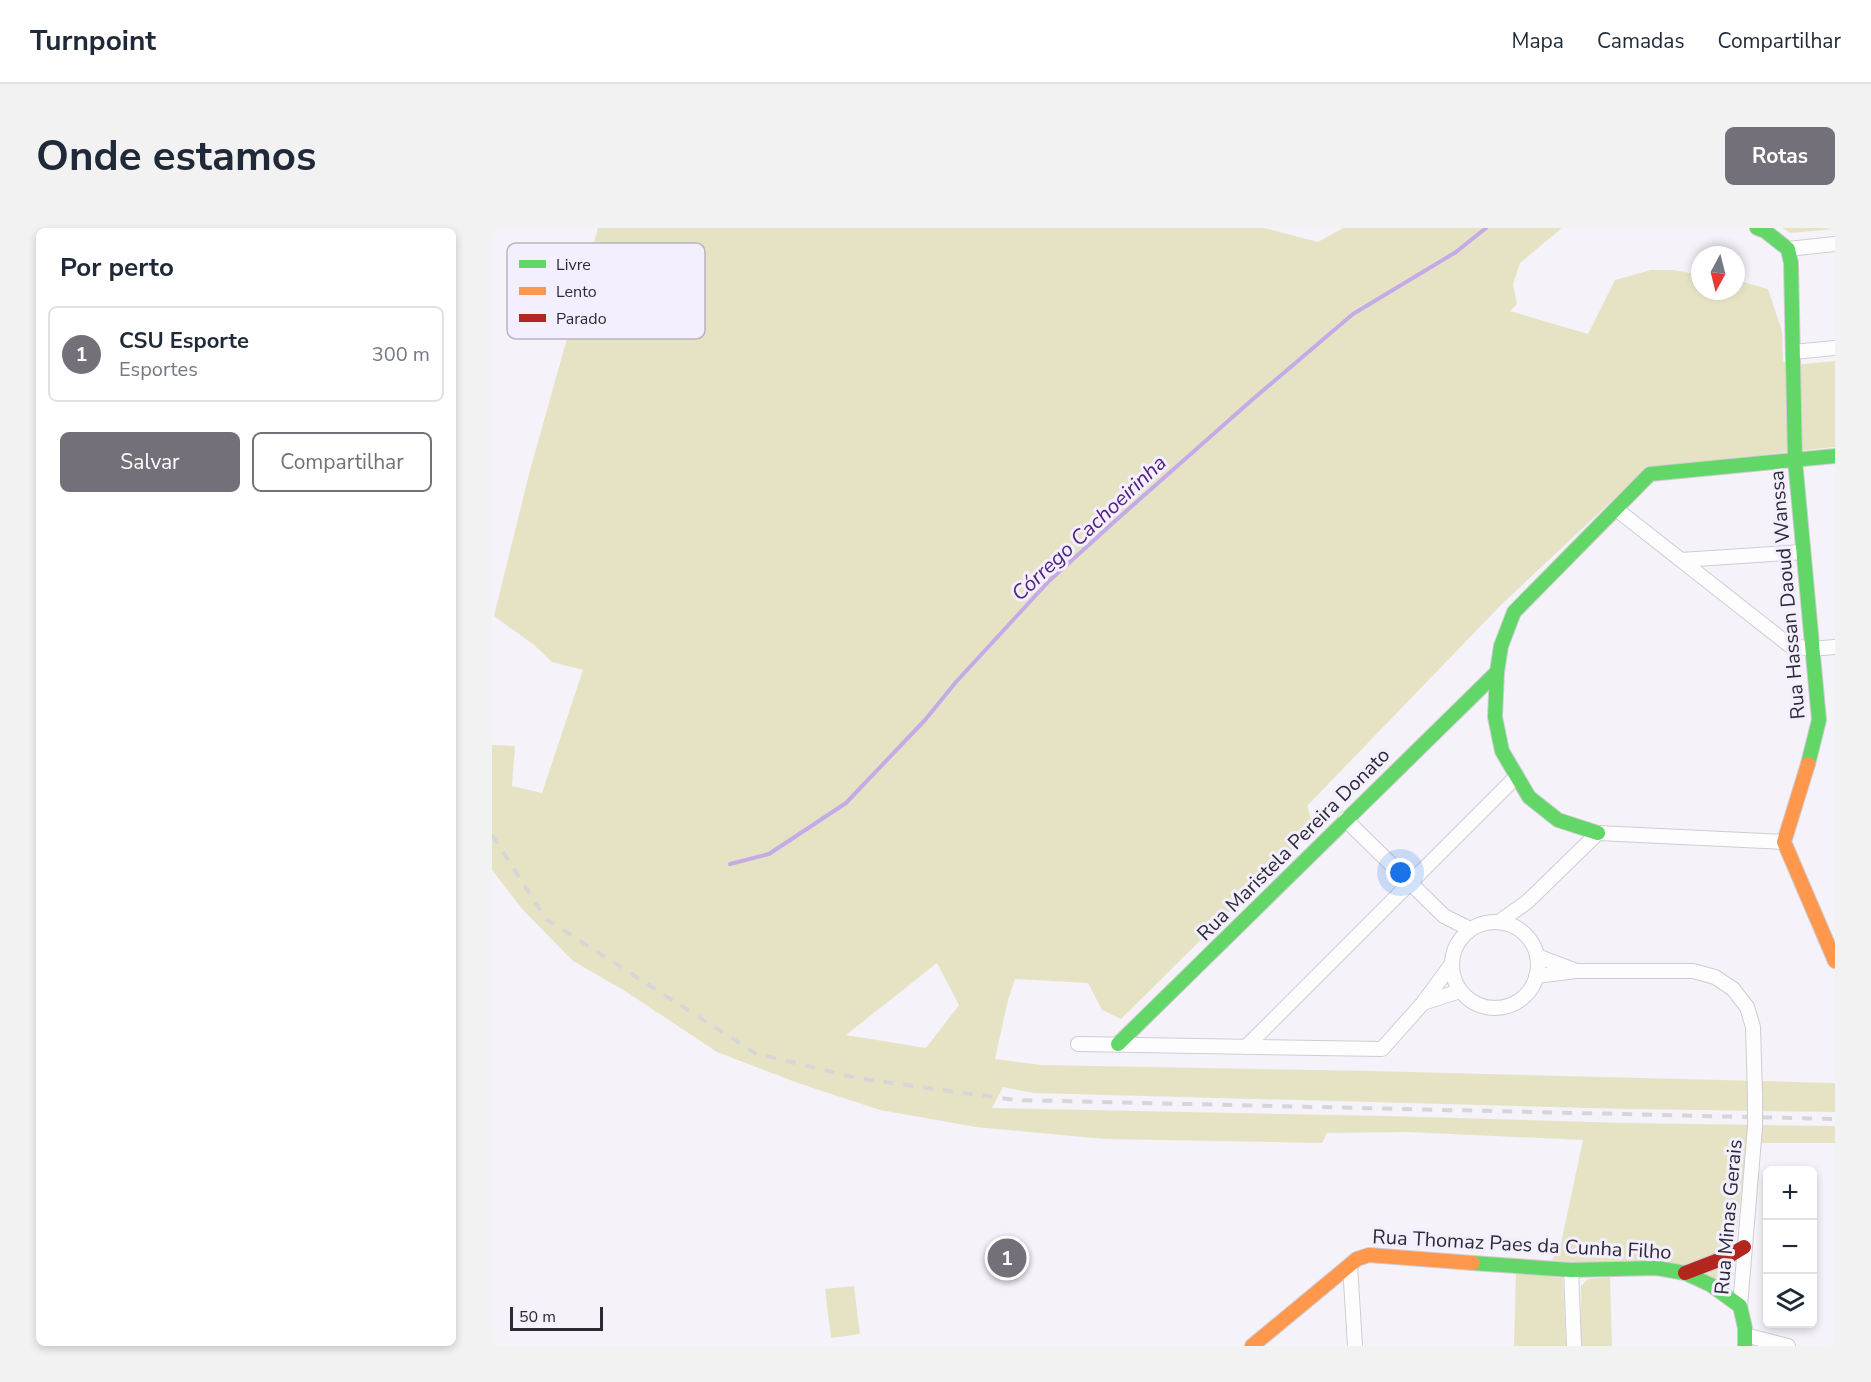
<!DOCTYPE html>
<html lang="pt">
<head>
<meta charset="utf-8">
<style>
	body { margin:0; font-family:"Nunito Sans",sans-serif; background:#f2f2f3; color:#1f2937 }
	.controls { position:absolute; right:18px; bottom:18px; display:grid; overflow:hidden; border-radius:9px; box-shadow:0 3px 9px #0003 }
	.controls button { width:54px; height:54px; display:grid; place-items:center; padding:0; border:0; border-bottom:2px solid #e0e1e3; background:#fff; color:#1f2937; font:30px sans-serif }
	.compass { position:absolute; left:1199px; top:18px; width:54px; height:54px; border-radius:50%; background:#fff; box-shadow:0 3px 9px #0003; rotate:187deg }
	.scale { position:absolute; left:18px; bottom:15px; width:93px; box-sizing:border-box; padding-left:6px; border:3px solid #2e2a34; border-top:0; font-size:16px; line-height:21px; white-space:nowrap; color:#2e2a34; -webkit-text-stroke:4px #f4effe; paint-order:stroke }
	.you { position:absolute; left:909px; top:645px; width:21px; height:21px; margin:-15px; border:4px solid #fff; border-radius:50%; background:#1a73e8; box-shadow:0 0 0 9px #1a73e833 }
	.badge { display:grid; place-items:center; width:39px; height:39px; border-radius:50%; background:#747079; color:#fff; font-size:20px; font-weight:700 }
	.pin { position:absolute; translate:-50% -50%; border:3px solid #fff; box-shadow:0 2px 6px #0006 }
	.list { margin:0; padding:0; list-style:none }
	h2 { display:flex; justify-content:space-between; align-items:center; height:78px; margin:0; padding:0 24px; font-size:26px }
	h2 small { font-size:20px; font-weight:400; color:#747a83 }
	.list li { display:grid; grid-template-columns:39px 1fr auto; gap:18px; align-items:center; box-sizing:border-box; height:96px; margin:0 12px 12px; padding:0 12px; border:2px solid #e0e1e3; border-radius:9px }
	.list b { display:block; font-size:22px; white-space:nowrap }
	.list p { margin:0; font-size:20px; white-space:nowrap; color:#747a83 }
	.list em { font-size:20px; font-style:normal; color:#747a83 }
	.actions { display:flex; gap:12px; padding:18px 24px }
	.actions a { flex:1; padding:14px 0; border:2px solid #747079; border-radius:9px; text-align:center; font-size:21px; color:#747079 }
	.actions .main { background:#747079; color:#fff }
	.icon { flex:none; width:33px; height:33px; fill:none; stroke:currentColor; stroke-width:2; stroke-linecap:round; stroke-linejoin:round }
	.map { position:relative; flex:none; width:1343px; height:1118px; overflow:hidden; border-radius:9px }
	header { display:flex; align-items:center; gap:36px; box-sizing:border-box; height:84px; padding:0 30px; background:#fff; border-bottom:2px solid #e0e1e3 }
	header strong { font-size:28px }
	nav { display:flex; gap:33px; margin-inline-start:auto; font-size:21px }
	.intro { display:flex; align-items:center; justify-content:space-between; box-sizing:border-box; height:144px; padding:0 36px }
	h1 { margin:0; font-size:42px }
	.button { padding:15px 27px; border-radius:9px; background:#747079; color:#fff; font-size:21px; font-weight:700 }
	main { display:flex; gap:36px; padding:0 36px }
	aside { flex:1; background:#fff; border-radius:9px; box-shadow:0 3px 9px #0003 }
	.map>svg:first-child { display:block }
	.green { fill:#e6e3c5; fill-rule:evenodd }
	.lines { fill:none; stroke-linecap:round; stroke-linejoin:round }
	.stream { stroke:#c4abe7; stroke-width:4 }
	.street-casing { stroke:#cfccd4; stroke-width:16 }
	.fast-casing { stroke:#cfccd4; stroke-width:16 }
	.slow-casing { stroke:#cfccd4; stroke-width:16 }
	.jam-casing { stroke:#cfccd4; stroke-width:16 }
	.street { stroke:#fefdfe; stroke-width:14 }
	.fast { stroke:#63d668; stroke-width:14 }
	.slow { stroke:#ff974d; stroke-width:14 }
	.jam { stroke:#b3261e; stroke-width:14 }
	.rail { stroke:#d6d6d8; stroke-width:4; stroke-dasharray:10 10; stroke-linecap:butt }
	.street-bridge-casing { stroke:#cfccd4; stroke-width:16; stroke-linecap:butt }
	.street-bridge { stroke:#fefdfe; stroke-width:14 }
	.labels { text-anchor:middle; stroke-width:6; stroke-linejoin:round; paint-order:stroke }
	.street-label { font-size:20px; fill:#2e2a34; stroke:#f4effe }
	.water-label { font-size:21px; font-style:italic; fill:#532282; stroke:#f4effe }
	.key { fill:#f4effe; stroke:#b9b4c1; stroke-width:1.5 }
	.key-label { font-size:16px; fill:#2e2a34 }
</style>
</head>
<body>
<header>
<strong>Turnpoint</strong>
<nav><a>Mapa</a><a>Camadas</a><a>Compartilhar</a></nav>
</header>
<div class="intro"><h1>Onde estamos</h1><a class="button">Rotas</a></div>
<main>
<aside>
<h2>Por perto<small></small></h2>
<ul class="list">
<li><span class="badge">1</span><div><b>CSU Esporte</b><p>Esportes</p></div><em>300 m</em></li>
</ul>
<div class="actions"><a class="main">Salvar</a><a>Compartilhar</a></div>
</aside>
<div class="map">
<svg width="1343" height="1118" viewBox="0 0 1343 1118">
	<rect width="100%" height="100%" fill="#f5f2fa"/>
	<!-- green -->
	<g class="green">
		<path d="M106 0H772L826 14 851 0H1070L1028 35 1021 56 1025 76 1018 83 1096 106 1123 52 1159 42H1182L1208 47V63H1244V52L1276 61 1290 103 1291 133 1302 137 1343 133V219L1156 239 1010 376 815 578 822 600 629 791 610 782 596 755 523 751 516 772 503 831 550 837 880 843 1343 855V884L1137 881 542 865 511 859 500 880 895 888 1135 895 1343 898V915H1255L1239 1052 1233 1055 1060 1032 1068 1020 1091 912 916 904 835 905 830 915 613 911 484 899 388 882 306 855 225 824 133 763 81 733 31 682 0 642V517L23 518 20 558 50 565 91 442 60 434 42 417 2 388 37 246ZM445 735 467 777 434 820 354 807Z"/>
		<path d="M1290 0H1343V1L1299 5Z"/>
		<path d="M1024 1044 1070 1050 1071 1053 1074 1118H1022Z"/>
		<path d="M1118 1049 1120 1118H1089V1058L1096 1051Z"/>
		<path d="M362 1058 368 1106 339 1110 333 1061Z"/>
	</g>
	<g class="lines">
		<!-- stream -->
		<path class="stream" d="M238 636 277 626 354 575 433 492 464 454 557 353 622 294 761 171 861 86 964 24 994 0"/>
		<!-- street casing -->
		<g class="street-casing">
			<g id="street">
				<path d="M1296 21 1343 16"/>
				<path d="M1301 124 1343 120"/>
				<path d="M1124 281 1297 417 1319 421 1343 419"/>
				<path d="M1189 332 1311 324"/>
				<path d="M853 591 952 688 978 701"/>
				<path d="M1007 694 1035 674 1106 605 1292 614"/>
				<circle cx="1003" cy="737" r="43"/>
				<path d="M1045 728 1082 742"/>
				<path d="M1044 748 1084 743H1201L1223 749 1241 761 1255 779 1261 799 1263 869"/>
				<path d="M931 775 968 763"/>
				<path d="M586 816 890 821 931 775 959 737"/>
				<path d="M754 819 1024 549"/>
				<path d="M858 1037 863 1118"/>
				<path d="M1079 1042 1082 1118"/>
				<path d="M1248 1078 1263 899"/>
				<path d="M1253 1107 1296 1118"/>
			</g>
		</g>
		<!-- fast casing -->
		<g class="fast-casing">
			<g id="fast">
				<path d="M1265 0 1273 3 1296 21 1299 35 1303 232 1327 492 1316 536"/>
				<path d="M1106 605 1066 592 1037 569 1010 523 1003 489 1005 444 1009 418 1022 384 1158 246 1343 228"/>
				<path d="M626 816 1005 444"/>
				<path d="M981 1035 1079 1042 1165 1040 1193 1045 1219 1057 1248 1078 1253 1100V1118"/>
			</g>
		</g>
		<!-- slow casing -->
		<g class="slow-casing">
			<g id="slow">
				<path d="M1316 536 1292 614 1343 733"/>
				<path d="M760 1118 865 1031 877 1027 981 1035"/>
			</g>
		</g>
		<!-- jam casing -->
		<g class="jam-casing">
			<path id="jam" d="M1193 1045 1237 1028 1252 1019"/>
		</g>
		<!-- street -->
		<use href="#street" class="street"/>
		<!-- fast -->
		<use href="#fast" class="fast"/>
		<!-- slow -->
		<use href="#slow" class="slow"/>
		<!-- jam -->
		<use href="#jam" class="jam"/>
		<!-- rail -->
		<path class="rail" d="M0 607 54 691 263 825 364 850 523 872 1343 891"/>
		<!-- street-bridge casing -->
		<g class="street-bridge-casing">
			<path id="street-bridge" d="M1263 899V869"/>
		</g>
		<!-- street-bridge -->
		<use href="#street-bridge" class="street-bridge"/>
	</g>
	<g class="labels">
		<!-- street labels -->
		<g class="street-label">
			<text transform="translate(1295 367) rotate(-95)" y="7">Rua Hassan Daoud Wanssa</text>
			<text transform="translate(801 616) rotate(-45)" y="7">Rua Maristela Pereira Donato</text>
			<text transform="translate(1236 989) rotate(-85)" y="7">Rua Minas Gerais</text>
			<text transform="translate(1030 1016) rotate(3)" y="7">Rua Thomaz Paes da Cunha Filho</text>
		</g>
		<!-- water labels -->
		<g class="water-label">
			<text transform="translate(597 300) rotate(-43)" y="7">Córrego Cachoeirinha</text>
		</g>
	</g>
	<!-- legend -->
	<rect x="15" y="15" width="198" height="96" rx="9" class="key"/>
	<rect x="27" y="32" width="27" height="8" fill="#63d668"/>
	<rect x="27" y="59" width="27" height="8" fill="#ff974d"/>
	<rect x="27" y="86" width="27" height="8" fill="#b3261e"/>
	<g class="key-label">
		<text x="64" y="42">Livre</text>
		<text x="64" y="69">Lento</text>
		<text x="64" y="96">Parado</text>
	</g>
</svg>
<div class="controls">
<button>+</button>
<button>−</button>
<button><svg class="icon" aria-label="layers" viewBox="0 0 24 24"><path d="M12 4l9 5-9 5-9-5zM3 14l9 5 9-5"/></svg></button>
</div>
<svg class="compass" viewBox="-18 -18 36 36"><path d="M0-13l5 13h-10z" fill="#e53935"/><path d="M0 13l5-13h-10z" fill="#747a83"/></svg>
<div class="scale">50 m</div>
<div class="you"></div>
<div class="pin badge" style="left:515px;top:1030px">1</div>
</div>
</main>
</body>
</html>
